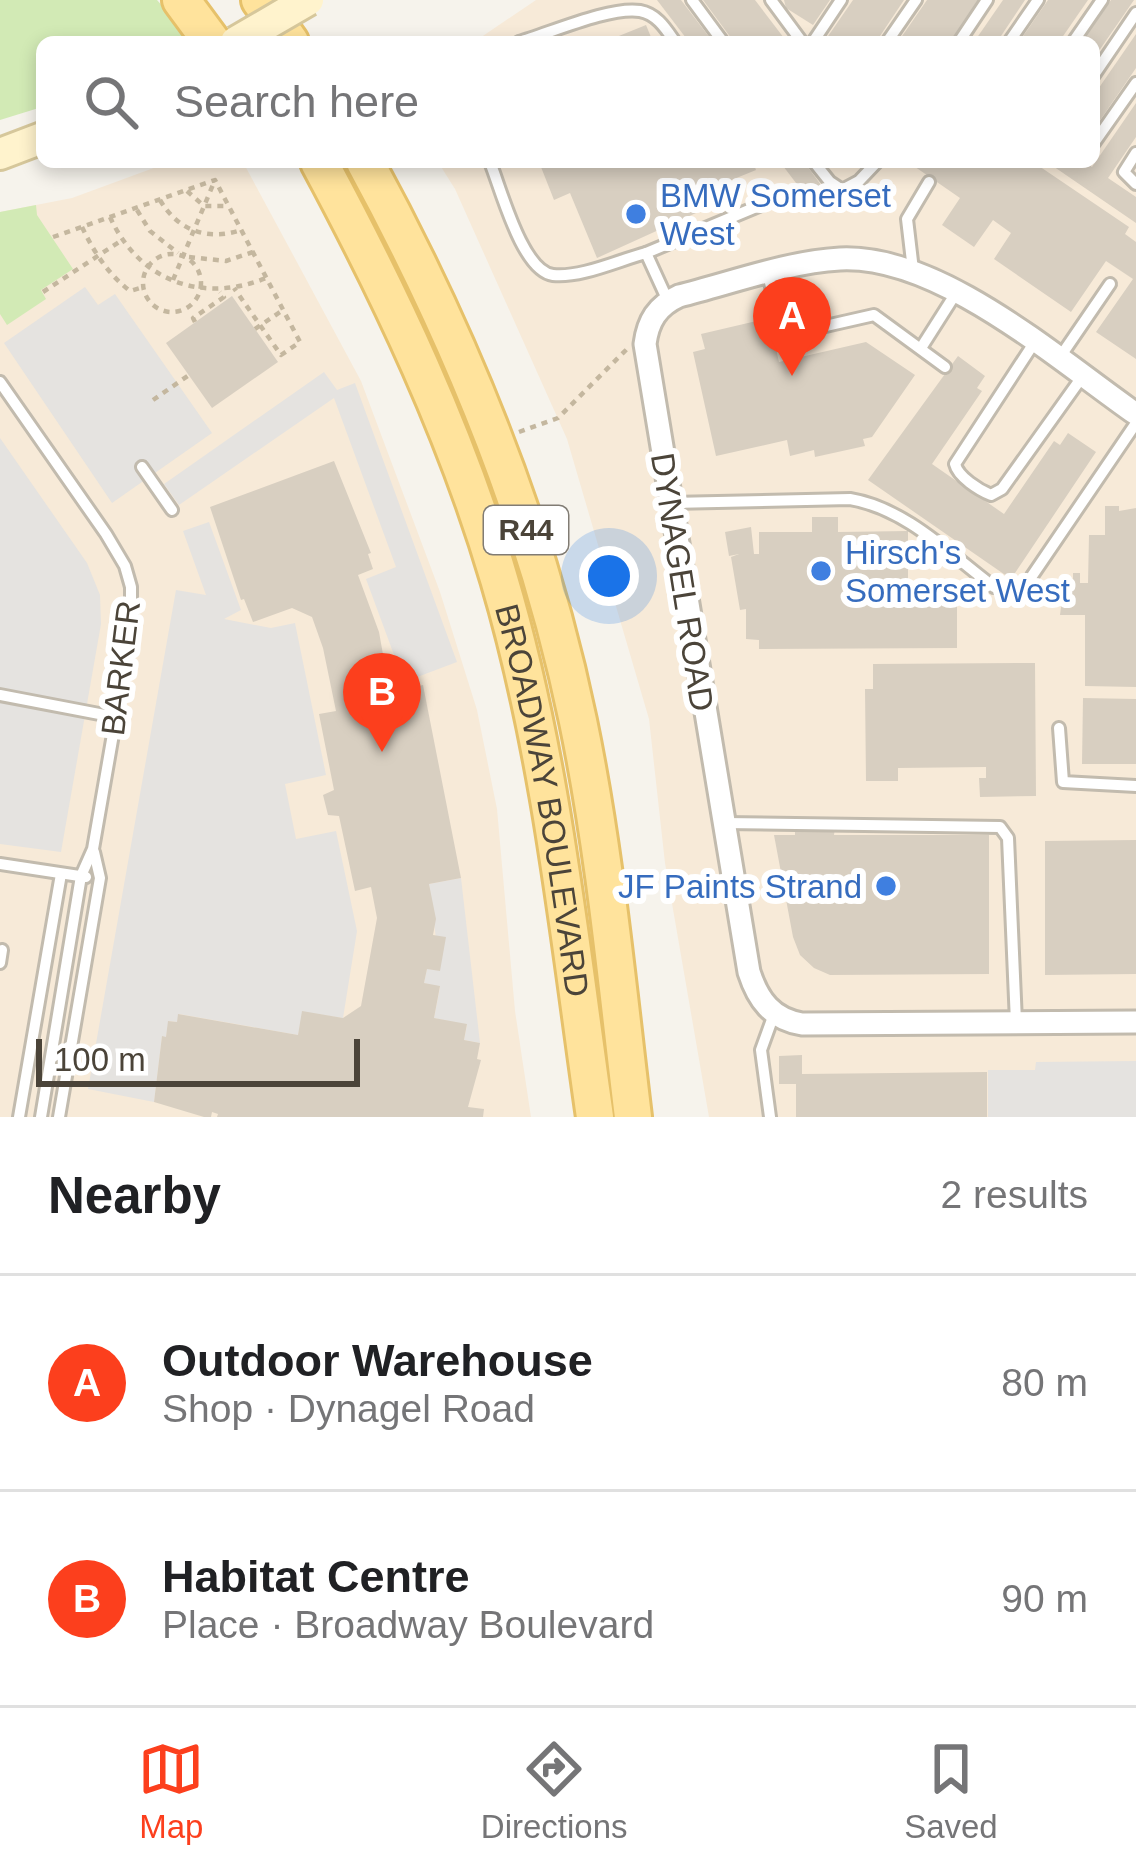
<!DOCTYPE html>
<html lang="en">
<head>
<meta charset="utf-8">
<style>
	body { margin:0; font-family:Helvetica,sans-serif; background:#f6f6f6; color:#202124 }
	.scale { position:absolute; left:36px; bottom:30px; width:324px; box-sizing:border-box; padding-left:12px; border:6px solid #4b4439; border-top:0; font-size:33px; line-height:42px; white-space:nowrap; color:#4b4439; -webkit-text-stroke:9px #fff; paint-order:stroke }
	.you { position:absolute; left:609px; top:576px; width:42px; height:42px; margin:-30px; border:9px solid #fff; border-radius:50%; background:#1a73e8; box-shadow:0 0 0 18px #1a73e833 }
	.badge { display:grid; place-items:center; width:78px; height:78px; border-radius:50%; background:#fc3f1d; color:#fff; font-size:39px; font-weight:700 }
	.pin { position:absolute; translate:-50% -99px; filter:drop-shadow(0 3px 6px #0008) }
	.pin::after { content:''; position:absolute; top:63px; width:42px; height:36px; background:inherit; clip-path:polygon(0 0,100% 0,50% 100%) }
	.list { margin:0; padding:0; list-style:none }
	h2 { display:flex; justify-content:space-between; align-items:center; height:156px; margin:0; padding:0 48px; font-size:51px }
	h2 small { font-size:39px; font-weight:400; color:#757577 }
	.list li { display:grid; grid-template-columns:78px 1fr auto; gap:36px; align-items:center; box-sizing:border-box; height:216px; padding:0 48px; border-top:3px solid #e0e0e0 }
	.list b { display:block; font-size:45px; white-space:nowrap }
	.list p { margin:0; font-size:39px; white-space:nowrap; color:#757577 }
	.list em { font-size:39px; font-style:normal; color:#757577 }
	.icon { flex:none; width:66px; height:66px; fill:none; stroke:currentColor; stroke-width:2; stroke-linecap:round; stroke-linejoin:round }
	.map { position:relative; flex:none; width:1136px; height:1117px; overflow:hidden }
	.search { position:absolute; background:#fff; box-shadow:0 6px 18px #0003; left:36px; right:36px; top:36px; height:132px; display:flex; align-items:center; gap:30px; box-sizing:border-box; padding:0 42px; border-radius:18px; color:#757577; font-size:45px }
	.sheet { height:588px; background:#fff }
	nav { display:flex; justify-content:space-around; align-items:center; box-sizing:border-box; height:168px; border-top:3px solid #e0e0e0; background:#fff; font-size:33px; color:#757577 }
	nav a { display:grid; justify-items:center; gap:6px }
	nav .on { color:#fc3f1d }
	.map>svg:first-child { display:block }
	.commercial { fill:#f7ead8 }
	.green { fill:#d2eab5 }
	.parking { fill:#e5e3e0 }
	.building { fill:#d8cfc1 }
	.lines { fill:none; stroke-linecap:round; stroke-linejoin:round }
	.lane-casing { stroke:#c2bbae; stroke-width:16 }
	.street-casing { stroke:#c2bbae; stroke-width:27 }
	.secondary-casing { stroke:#d6c79b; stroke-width:36 }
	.primary-casing { stroke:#e6c16a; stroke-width:42 }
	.path { stroke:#c4b79f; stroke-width:4.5; stroke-dasharray:6 6; stroke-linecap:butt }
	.lane { stroke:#fff; stroke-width:10 }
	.street { stroke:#fff; stroke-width:21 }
	.secondary { stroke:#fff3cd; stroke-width:30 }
	.primary { stroke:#ffe39c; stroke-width:36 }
	.secondary-bridge-casing { stroke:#d6c79b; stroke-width:36; stroke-linecap:butt }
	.secondary-bridge { stroke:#fff3cd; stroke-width:30 }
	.shop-dot { fill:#3f7fe0; stroke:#fff; stroke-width:4.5 }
	.labels { text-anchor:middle; stroke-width:12; stroke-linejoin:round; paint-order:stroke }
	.shield { fill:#fff; stroke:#817c74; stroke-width:3 }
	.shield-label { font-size:30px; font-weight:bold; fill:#4b4439 }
	.shop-label { font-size:33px; fill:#366cbe; stroke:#fff; text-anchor:start }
	.street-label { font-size:33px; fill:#4b4439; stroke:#fff }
</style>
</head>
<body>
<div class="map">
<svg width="1136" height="1117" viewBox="0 0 1136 1117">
	<rect width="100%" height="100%" fill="#f6f3ec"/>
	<!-- commercial -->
	<g class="commercial">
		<path d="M536 0H1136V1117H709L665 863 649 719 567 439 455 189 438 162H1094V42H474Z"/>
		<path d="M170 162H243L361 381 440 592 477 710 497 809 515 1011 531 1117H0V212L72 198Z"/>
	</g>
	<!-- green -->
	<g class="green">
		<path d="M0 0H157L192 40 42 42V107L0 120Z"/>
		<path d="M36 205 37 215 73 269 41 290 46 299 7 325 0 314V212Z"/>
	</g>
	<!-- parking -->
	<g class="parking">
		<path d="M85 287 98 305 115 294 212 433 112 503 4 343Z"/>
		<path d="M324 372 337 390 355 383 457 662 404 682 366 579 396 567 334 398 179 505 164 484Z"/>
		<path d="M0 438 87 563 100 595 101 624 61 852 0 844Z"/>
		<path d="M209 522 241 610 224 619 271 628 295 623 326 775 285 784 296 839 336 831 357 931 343 1018 303 1012 298 1035 179 1014 177 1022 169 1021 166 1037H162L154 1102 88 1089 176 590 206 595 183 531Z"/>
		<path d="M461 878 480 1043 464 1040 467 1025 434 1018 440 987 424 983 427 969 440 970 429 884Z"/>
		<path d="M1136 1061V1117H988V1070H1035L1036 1062Z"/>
	</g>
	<!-- building -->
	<g class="building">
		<path d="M657 0H681L713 42H689Z"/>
		<path d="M703 0H755L787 42H734Z"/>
		<path d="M784 0H830L813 25 786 8Z"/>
		<path d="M853 0H904L876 42H824Z"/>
		<path d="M927 0H979L951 42H898Z"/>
		<path d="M1003 0H1025L997 42H974Z"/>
		<path d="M1048 0H1088L1059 42H1019Z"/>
		<path d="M1111 0H1134L1094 58V42H1082Z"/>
		<path d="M646 25 653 42H604Z"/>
		<path d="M1136 34V68L1094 129V95Z"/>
		<path d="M1136 103V137L1108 178 1136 197V223L1047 162H1084L1092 167Z"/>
		<path d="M539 162H701L704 168 719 162H753L756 170 712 188 718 203 597 258 570 193 554 200Z"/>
		<path d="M780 162H804L824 189 809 200Z"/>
		<path d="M908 162H1033L1129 227 1125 234 1136 242V359L1096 332 1133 279 1106 261 1071 312 994 259 1011 233 993 220 974 247 942 225 960 198Z"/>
		<path d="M232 296 278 362 212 408 166 343Z"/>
		<path d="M769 318 779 362 866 342 915 375 872 437 863 439 865 446 815 457 814 450 790 456 787 440 716 456 693 352 705 349 701 334Z"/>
		<path d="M958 356 985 376 977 388 982 391 932 464 1004 514 1054 441 1060 445 1068 433 1096 452 1011 579 868 480Z"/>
		<path d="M334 461 371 553 368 554 373 569 358 575 379 632 384 660 393 658 399 690 423 685 461 878 429 884 436 919 433 935 446 937 440 971 427 969 424 983 440 986 434 1018 467 1024 464 1040 480 1043 477 1059 481 1060 468 1107 484 1109 483 1117H217L218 1114 212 1112 211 1117H204L154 1102 162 1036 166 1037 168 1021 177 1022 178 1014 298 1035 302 1011 343 1018 361 1006 377 918 371 887 355 891 339 816 328 815 323 795 334 790 319 714 336 711 323 648 312 617 292 608 253 622 244 599 241 600 210 507Z"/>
		<path d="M1105 506H1119V511L1136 508V687L1085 686V615H1060L1064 583H1073V573H1080V583H1088L1089 535H1105Z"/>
		<path d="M812 517H838V532L908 531V585H957V648L759 649V640L746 639V609L740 610 731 557 739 554 729 556 725 532 751 527 754 554H759V532H812Z"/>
		<path d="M1035 663 1036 796 980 797 979 778H986V767L898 768V781H866L865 689H873V664Z"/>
		<path d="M1083 698 1136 699V764H1082Z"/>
		<path d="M795 828H835L834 835H989V974L830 975 814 968 800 955 793 937 774 835H795Z"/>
		<path d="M1136 840V974L1045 975V841Z"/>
		<path d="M802 1055V1074L987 1072V1117H796V1084H779V1056Z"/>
	</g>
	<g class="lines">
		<!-- lane casing -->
		<g class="lane-casing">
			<g id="lane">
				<path d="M692 0 723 42"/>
				<path d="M771 0 802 42"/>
				<path d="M519 42C550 33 611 6 640 11 657 14 666 29 675 42"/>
				<path d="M813 42 841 0"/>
				<path d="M887 42 916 0"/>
				<path d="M959 42 987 0"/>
				<path d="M1009 42 1038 0"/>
				<path d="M1073 42 1102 0"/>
				<path d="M1094 75 1136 13"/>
				<path d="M1094 143 1136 83"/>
				<path d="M1136 153 1124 172 1136 184"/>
				<path d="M490 162C501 189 522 271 553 275 581 278 619 260 646 253L668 301"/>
				<path d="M814 162 830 182 842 190 859 181 877 162"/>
				<path d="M646 253 773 200"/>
				<path d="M913 270 907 219 929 182"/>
				<path d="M768 274 781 329 786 335 874 315 945 367"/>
				<path d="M1034 343 955 464C958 477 979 490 991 495L1002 489 1082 377"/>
				<path d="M921 348 956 293"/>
				<path d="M1058 360 1110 284"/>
				<path d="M0 382 106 534 125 566 131 587V631L93 849 81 876 41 1117"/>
				<path d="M142 467 172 510"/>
				<path d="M671 503 850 499C905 508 950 554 994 587"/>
				<path d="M1032 576 1136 423"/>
				<path d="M0 695 115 717"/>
				<path d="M1059 728 1063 782 1136 786"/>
				<path d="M724 823 1000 827 1008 838 1016 1022"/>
				<path d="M0 864 86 877"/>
				<path d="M0 963 2 950"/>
				<path d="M19 1117 61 874"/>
				<path d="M59 1117 100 878 94 852"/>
				<path d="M770 1117 761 1050 774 1014"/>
			</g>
		</g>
		<!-- street casing -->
		<g class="street-casing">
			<path id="street" d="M1136 414C1057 359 939 254 840 259 787 262 731 283 679 296 657 306 648 321 645 344L749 972C758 1000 772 1019 802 1024L1136 1022"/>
		</g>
		<!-- secondary casing -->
		<g class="secondary-casing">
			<path id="secondary" d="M0 154 42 138"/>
		</g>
		<!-- primary casing -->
		<g class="primary-casing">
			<g id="primary">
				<path d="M181 0 212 42"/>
				<path d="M260 0 290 42"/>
				<path id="s1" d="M319 162C391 296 456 433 499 579 551 754 569 937 595 1117"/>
				<path d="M365 162C461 338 537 523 578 721 605 851 617 985 633 1117"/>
			</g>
		</g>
		<!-- path -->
		<g class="path">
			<path d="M187 191 204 206H229"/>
			<path d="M160 200C178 231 208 241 241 230"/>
			<path d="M137 210 150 231 178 253"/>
			<path d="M110 217C139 281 202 304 266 278"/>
			<path d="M82 227C94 252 107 273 130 291L143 287"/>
			<path d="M53 237 215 180 300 342 281 355 234 288"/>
			<circle cx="172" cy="283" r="29"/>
			<path d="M189 257 226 261 253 252"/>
			<path d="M173 280 215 180"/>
			<path d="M43 292 122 240"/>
			<path d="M195 322 193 318 224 297 220 292"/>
			<path d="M255 329 283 310"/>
			<path d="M153 400 189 375"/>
			<path d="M519 432 558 418 627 349"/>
		</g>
		<!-- lane -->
		<use href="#lane" class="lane"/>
		<!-- street -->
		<use href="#street" class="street"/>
		<!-- secondary -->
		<use href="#secondary" class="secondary"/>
		<!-- primary -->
		<use href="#primary" class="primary"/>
		<!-- secondary-bridge casing -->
		<g class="secondary-bridge-casing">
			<path id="secondary-bridge" d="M236 42 308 0"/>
		</g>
		<!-- secondary-bridge -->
		<use href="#secondary-bridge" class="secondary-bridge"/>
	</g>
	<!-- markers -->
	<g class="shop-dot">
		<circle cx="636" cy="214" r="12"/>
		<circle cx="821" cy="571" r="12"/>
		<circle cx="886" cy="886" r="12"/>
	</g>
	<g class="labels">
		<!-- shield labels -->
		<rect class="shield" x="484" y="506" width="84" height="48" rx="9"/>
		<g class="shield-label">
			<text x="526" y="540">R44</text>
		</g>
		<!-- shop labels -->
		<g class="shop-label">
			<text x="660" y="207">BMW Somerset<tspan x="660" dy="38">West</tspan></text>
			<text x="845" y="564">Hirsch's<tspan x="845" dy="38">Somerset West</tspan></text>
			<text x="862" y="898" text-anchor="end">JF Paints Strand</text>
		</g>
		<!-- street labels -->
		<g class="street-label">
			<text transform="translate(683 582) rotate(81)" y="12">DYNAGEL ROAD</text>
			<text transform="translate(120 668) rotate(-83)" y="12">BARKER</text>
			<text dy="12" stroke="none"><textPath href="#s1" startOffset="681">BROADWAY BOULEVARD</textPath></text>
		</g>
	</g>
</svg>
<div class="scale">100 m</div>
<div class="you"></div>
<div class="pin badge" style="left:792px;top:376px">A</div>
<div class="pin badge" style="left:382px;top:752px">B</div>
<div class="search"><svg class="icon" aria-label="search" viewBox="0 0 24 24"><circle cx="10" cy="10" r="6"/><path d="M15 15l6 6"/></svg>Search here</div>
</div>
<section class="sheet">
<h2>Nearby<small>2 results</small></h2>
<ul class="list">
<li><span class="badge">A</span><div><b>Outdoor Warehouse</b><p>Shop · Dynagel Road</p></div><em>80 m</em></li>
<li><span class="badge">B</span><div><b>Habitat Centre</b><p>Place · Broadway Boulevard</p></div><em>90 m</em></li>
</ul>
</section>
<nav>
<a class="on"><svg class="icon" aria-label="map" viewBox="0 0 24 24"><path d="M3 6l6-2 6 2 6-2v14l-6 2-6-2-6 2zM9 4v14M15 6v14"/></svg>Map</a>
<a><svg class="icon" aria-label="directions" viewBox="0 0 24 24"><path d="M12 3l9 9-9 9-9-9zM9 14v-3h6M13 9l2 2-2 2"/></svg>Directions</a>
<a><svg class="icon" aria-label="saved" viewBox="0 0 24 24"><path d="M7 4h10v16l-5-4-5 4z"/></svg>Saved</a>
</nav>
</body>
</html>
